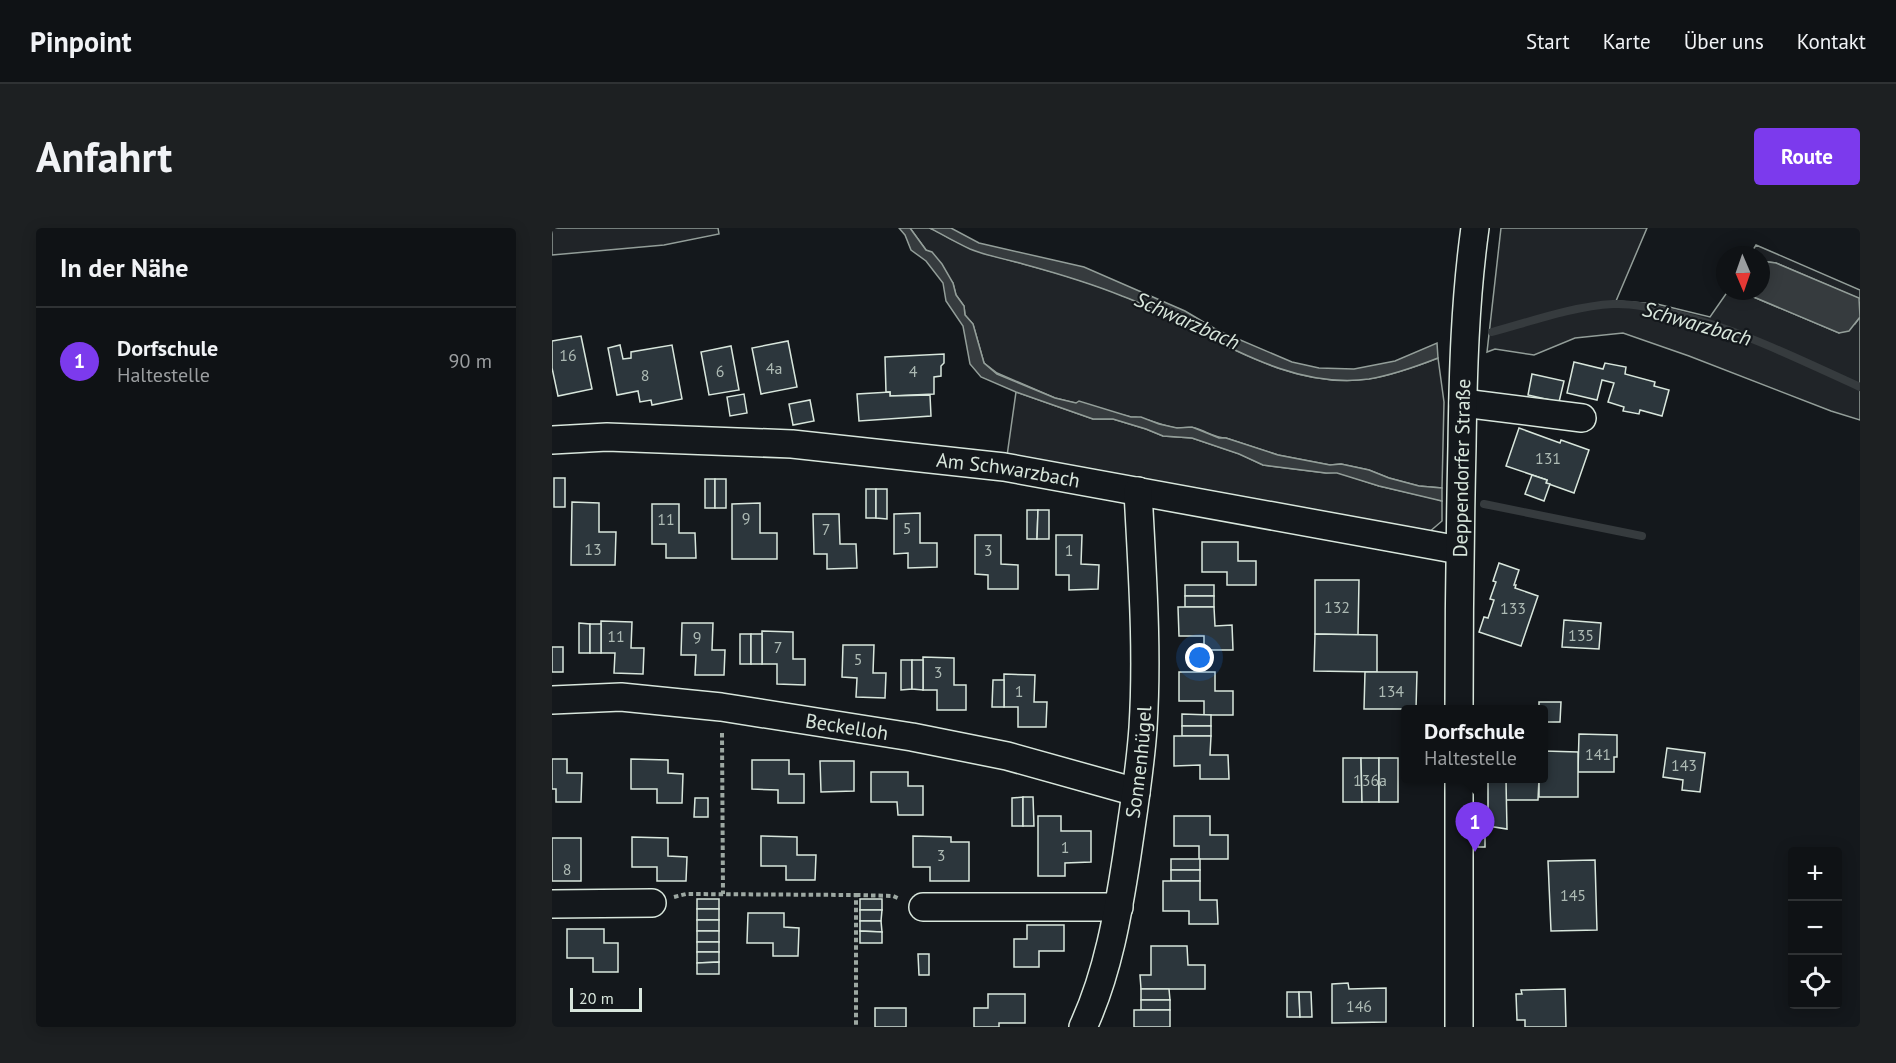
<!DOCTYPE html>
<html lang="de">
<head>
<meta charset="utf-8">
<style>
	body { margin:0; font-family:"PT Sans",sans-serif; background:#1d2022; color:#f1f3f6 }
	.controls { position:absolute; right:18px; bottom:18px; display:grid; overflow:hidden; border-radius:6px; box-shadow:0 3px 15px #0003 }
	.controls button { width:54px; height:54px; display:grid; place-items:center; padding:0; border:0; border-bottom:2px solid #2f3234; background:#0f1215; color:#f1f3f6; font:30px sans-serif }
	.compass { position:absolute; left:1164px; top:18px; width:54px; height:54px; border-radius:50%; background:#0f1215; box-shadow:0 3px 15px #0003; rotate:178deg }
	.scale { position:absolute; left:18px; bottom:15px; width:72px; box-sizing:border-box; padding-left:6px; border:3px solid #d8e6dc; border-top:0; font-size:16px; line-height:21px; white-space:nowrap; color:#d8e6dc; -webkit-text-stroke:4px #14181c; paint-order:stroke }
	.you { position:absolute; left:648px; top:430px; width:21px; height:21px; margin:-15px; border:4px solid #fff; border-radius:50%; background:#1a73e8; box-shadow:0 0 0 9px #1a73e833 }
	.badge { display:grid; place-items:center; width:39px; height:39px; border-radius:50%; background:#7c3aed; color:#fff; font-size:20px; font-weight:700 }
	.pin { position:absolute; translate:-50% -50px; filter:drop-shadow(0 2px 3px #0008) }
	.pin::after { content:''; position:absolute; top:32px; width:21px; height:18px; background:inherit; clip-path:polygon(0 0,100% 0,50% 100%) }
	.popup { position:absolute; left:849px; top:477px; width:147px; height:78px; box-sizing:border-box; display:grid; place-content:center; border-radius:6px; background:#0f1215; filter:drop-shadow(0 2px 4px #0005); font-size:20px; white-space:nowrap; color:#9b9ea0 }
	.popup b { font-size:22px; color:#f1f3f6 }
	.popup::after { content:''; position:absolute; left:50%; top:100%; margin-left:-12px; border:12px solid transparent; border-top-color:#0f1215 }
	.list { margin:0; padding:0; list-style:none }
	h2 { display:flex; justify-content:space-between; align-items:center; height:78px; margin:0; padding:0 24px; font-size:26px }
	h2 small { font-size:20px; font-weight:400; color:#9b9ea0 }
	.list li { display:grid; grid-template-columns:39px 1fr auto; gap:18px; align-items:center; box-sizing:border-box; height:108px; padding:0 24px; border-top:2px solid #2f3234 }
	.list b { display:block; font-size:22px; white-space:nowrap }
	.list p { margin:0; font-size:20px; white-space:nowrap; color:#9b9ea0 }
	.list em { font-size:20px; font-style:normal; color:#9b9ea0 }
	.icon { flex:none; width:33px; height:33px; fill:none; stroke:currentColor; stroke-width:2; stroke-linecap:round; stroke-linejoin:round }
	.map { position:relative; flex:none; width:1308px; height:799px; overflow:hidden; border-radius:6px }
	header { display:flex; align-items:center; gap:36px; box-sizing:border-box; height:84px; padding:0 30px; background:#0f1215; border-bottom:2px solid #2f3234 }
	header strong { font-size:28px }
	nav { display:flex; gap:33px; margin-inline-start:auto; font-size:21px }
	.intro { display:flex; align-items:center; justify-content:space-between; box-sizing:border-box; height:144px; padding:0 36px }
	h1 { margin:0; font-size:42px }
	.button { padding:15px 27px; border-radius:6px; background:#7c3aed; color:#fff; font-size:21px; font-weight:700 }
	main { display:flex; gap:36px; padding:0 36px }
	aside { flex:1; background:#0f1215; border-radius:6px; box-shadow:0 3px 15px #0003 }
	.map>svg:first-child { display:block }
	.green { fill:#202428; stroke:#939e99; stroke-width:1.5 }
	.water { fill:#363b3e; stroke:#939e99; stroke-width:1.5 }
	.lines { fill:none; stroke-linecap:round; stroke-linejoin:round }
	.stream { stroke:#363b3e; stroke-width:8 }
	.building { fill:#2c363c; stroke:#d8e6dc; stroke-width:1.5 }
	.minor-casing { stroke:#d8e6dc; stroke-width:30 }
	.path { stroke:#9da8a2; stroke-width:4; stroke-dasharray:4.5 3; stroke-linecap:butt }
	.minor { stroke:#14181c; stroke-width:27 }
	.labels { text-anchor:middle; stroke-width:4.5; stroke-linejoin:round; paint-order:stroke }
	.number-label { font-size:16px; fill:#adbab4 }
	.street-label { font-size:20px; fill:#d8e6dc; stroke:#14181c }
	.water-label { font-size:21px; font-style:italic; fill:#d8e6dc; stroke:#14181c }
</style>
</head>
<body>
<header>
<strong>Pinpoint</strong>
<nav><a>Start</a><a>Karte</a><a>Über uns</a><a>Kontakt</a></nav>
</header>
<div class="intro"><h1>Anfahrt</h1><a class="button">Route</a></div>
<main>
<aside>
<h2>In der Nähe<small></small></h2>
<ul class="list">
<li><span class="badge">1</span><div><b>Dorfschule</b><p>Haltestelle</p></div><em>90 m</em></li>
</ul>
</aside>
<div class="map">
<svg width="1308" height="799" viewBox="0 0 1308 799">
	<rect width="100%" height="100%" fill="#14181c"/>
	<!-- green -->
	<g class="green">
		<path d="M0 0H166L167 6 112 17 0 27Z"/>
		<path d="M358 0C364 0 371 0 377 0 383 1 391 7 397 10 410 16 421 22 435 26 481 39 529 50 574 69 650 100 730 163 816 151 841 147 863 139 886 130L892 174 890 260 867 258 837 250 817 242 789 236 778 237 726 227 674 210C663 210 654 203 643 200 637 199 631 200 625 200 609 198 595 189 579 189L503 170 445 145 432 135 421 96 413 87 412 78 404 67 401 55 374 22Z"/>
		<path d="M949 0H1095L1064 73 1105 76 1158 89 1176 63H1193L1197 67 1287 105 1303 96 1308 89V192L1279 183 1137 128 1071 105 1023 110 982 127 943 121 935 124Z"/>
		<path d="M1204 17 1308 62V71L1224 35 1209 33V27H1198Z"/>
		<path d="M464 164 541 191H561L594 201 611 208 640 210 688 226 711 237 774 245 785 244 827 258 884 271 890 273V293L876 305 455 228Z"/>
	</g>
	<!-- water -->
	<g class="water">
		<path d="M347 0H358L374 22 380 24 390 36 401 55 404 67 412 78 413 87 421 96 432 135 445 146 503 170 524 175 527 173 579 189H589L607 196 625 200 640 199 667 210H674L726 227 778 237 789 236 817 242 837 250 867 258 890 260V273L827 258 785 245H774L711 237 687 226 640 210 611 208 594 201 561 191H541L464 164 429 149 418 136 411 98 394 73 391 55 374 33 359 22 353 7Z"/>
		<path d="M378 0H399L427 15 532 39 633 83 665 102 740 134 767 140 802 141 843 133 885 115 886 130C863 139 841 147 817 151 726 163 650 97 570 68 538 55 504 45 471 36 454 31 435 28 418 21 405 15 391 7 378 0Z"/>
		<path d="M1209 33 1224 35 1307 70 1308 89 1297 103 1287 105 1197 67 1193 63H1209Z"/>
	</g>
	<g class="lines">
		<!-- stream -->
		<g class="stream">
			<path d="M940 104C977 94 1022 78 1061 76 1082 75 1104 81 1124 86 1189 102 1248 132 1308 159"/>
			<path d="M932 276 1090 308"/>
		</g>
	</g>
	<!-- building -->
	<g class="building">
		<path d="M29 108 40 161 6 168 0 140V113Z"/>
		<path d="M236 113 245 159 209 166 200 120Z"/>
		<path d="M68 117 71 131 79 130V124L120 117 130 171 100 177 99 172 88 174 86 163 65 167 56 120Z"/>
		<path d="M179 118 187 162 157 167 149 124Z"/>
		<path d="M392 126V135L389 138V148L382 149V166L338 168V164H334L333 129Z"/>
		<path d="M1022 134 1051 141 1053 135 1074 139 1073 146 1103 154 1102 158 1117 162 1110 188 1088 182 1087 186 1071 183 1072 179 1056 174 1062 155 1050 152 1045 172 1015 165Z"/>
		<path d="M980 146 1012 153 1007 174 976 167Z"/>
		<path d="M338 164V168L378 167 379 188 307 193 305 166Z"/>
		<path d="M192 166 195 185 178 188 175 169Z"/>
		<path d="M258 172 262 193 241 197 237 176Z"/>
		<path d="M967 200 1008 215 1009 212 1037 222 1022 265 994 255 995 252 954 238Z"/>
		<path d="M980 247 995 252 994 255 998 256 992 273 973 266Z"/>
		<rect x="2" y="250" width="11" height="29"/>
		<rect x="153" y="251" width="10" height="29"/>
		<rect x="163" y="251" width="11" height="29"/>
		<rect x="314" y="261" width="10" height="29"/>
		<path d="M324 261H335V291L324 290Z"/>
		<path d="M20 274 47 275V304H64L63 337H19Z"/>
		<path d="M208 275V305H225V331H180V276Z"/>
		<path d="M100 276H127V305H143L144 330H114V316H100Z"/>
		<path d="M475 282H486L485 311H475Z"/>
		<path d="M486 282H497V311H485Z"/>
		<path d="M368 285V315H385V339L356 340V325L342 326V286Z"/>
		<path d="M261 286H287L288 316H304L305 340 275 341V326H262Z"/>
		<path d="M423 307H449V336L466 337V361H436V347L423 346Z"/>
		<path d="M504 307H530L529 336 547 337 546 361 517 362V347H504Z"/>
		<path d="M650 314H686V333H704V357H675V344H650Z"/>
		<path d="M947 335 967 342 962 357H964L963 360 986 368 969 418 927 404 932 389 936 390 942 372 938 371 944 354 941 353Z"/>
		<path d="M763 352H807L806 407 763 406Z"/>
		<rect x="633" y="357" width="29" height="11"/>
		<rect x="633" y="368" width="29" height="11"/>
		<path d="M626 379H662L663 398 680 397 681 422H652V408H627Z"/>
		<path d="M1012 392 1049 395 1047 421 1010 419Z"/>
		<path d="M49 393 80 394 79 420H92L91 446 62 445 63 425H49Z"/>
		<path d="M27 395 38 396V425H27Z"/>
		<path d="M130 395H161L160 422H173L172 447H143L144 427H129Z"/>
		<rect x="38" y="396" width="11" height="29"/>
		<path d="M210 403 241 404V431H253V457L225 456V436H210Z"/>
		<rect x="188" y="406" width="11" height="30"/>
		<rect x="199" y="406" width="11" height="30"/>
		<path d="M763 406 825 407V444L762 443Z"/>
		<path d="M291 417H322L321 445H334L333 470 304 469 305 450 290 449Z"/>
		<rect x="0" y="419" width="11" height="25"/>
		<path d="M371 429 402 430V457H414V482H385V462H371Z"/>
		<path d="M349 432H360V461L349 462Z"/>
		<path d="M360 432H371V462L360 461Z"/>
		<path d="M627 444H663V463H681V487H652V473H627Z"/>
		<path d="M813 444H865L864 481H812Z"/>
		<path d="M452 446 483 447 482 474H495L494 499H466V479H452Z"/>
		<path d="M441 452H452V479H440Z"/>
		<path d="M987 474H1009L1008 494H992V482H987Z"/>
		<path d="M630 486 659 487V498H630Z"/>
		<rect x="630" y="498" width="29" height="10"/>
		<path d="M1027 506 1065 507V529H1062V544H1026Z"/>
		<path d="M622 508H659L658 527H676L677 551H648V537L622 538Z"/>
		<path d="M1115 520 1153 525 1148 564 1130 562 1131 552 1111 549Z"/>
		<path d="M992 523 1026 524V569H987V550H992Z"/>
		<path d="M791 530H809L810 574H791Z"/>
		<path d="M809 530H827V574H810Z"/>
		<rect x="827" y="530" width="19" height="44"/>
		<path d="M0 531H15V545H30L29 574H4V561H0Z"/>
		<path d="M79 531 116 532V545L131 546 130 575H105V561H79Z"/>
		<path d="M200 532H237V546H252V575H226V562L200 561Z"/>
		<path d="M268 533H302V563L269 564Z"/>
		<path d="M319 544H356V558H371V587H346L345 574H319Z"/>
		<path d="M954 550H987L986 572H954Z"/>
		<path d="M936 554H954L955 601 936 598Z"/>
		<path d="M471 569V598H460V570Z"/>
		<path d="M471 569H481L482 598H471Z"/>
		<path d="M143 570H156V589H142Z"/>
		<path d="M486 588H509V603H539V634L513 635V648H486Z"/>
		<path d="M622 588H658V607H676V631H647V618H622Z"/>
		<path d="M925 606H933V619H926Z"/>
		<path d="M209 608 245 609V627H264L263 652H234V638H209Z"/>
		<path d="M361 608 399 609V614H417V653H378V639H361Z"/>
		<path d="M80 609 116 610V628L135 629 134 653H105V639H80Z"/>
		<rect x="0" y="610" width="29" height="43"/>
		<rect x="619" y="631" width="29" height="11"/>
		<path d="M1043 632 1045 702 999 703 996 633Z"/>
		<rect x="619" y="642" width="29" height="11"/>
		<path d="M611 653H648V672H665L666 696H637V683H611Z"/>
		<rect x="145" y="671" width="22" height="10"/>
		<rect x="308" y="671" width="22" height="11"/>
		<rect x="145" y="681" width="22" height="11"/>
		<path d="M308 682H330L329 693H308Z"/>
		<path d="M196 685H232V699L247 700 246 728H221V715H195Z"/>
		<rect x="145" y="692" width="22" height="11"/>
		<path d="M308 693H329L330 704 308 703Z"/>
		<path d="M475 697H512V723H487V739H462V711H475Z"/>
		<path d="M15 701H52V715H66V744H41V730H15Z"/>
		<rect x="145" y="703" width="22" height="11"/>
		<path d="M308 703 330 704V715H308Z"/>
		<rect x="145" y="714" width="22" height="10"/>
		<path d="M599 718H635L636 737H653V761H589L588 747H599Z"/>
		<path d="M145 724H167V734L145 735Z"/>
		<path d="M366 726H377V747H367Z"/>
		<path d="M167 734V746H145V735Z"/>
		<path d="M796 755 797 761 834 760V794L780 795V756Z"/>
		<path d="M589 761H617L618 772H589Z"/>
		<path d="M1013 761 1014 799H973V792H965L964 766H970L969 762Z"/>
		<path d="M735 764H747L748 789H735Z"/>
		<path d="M747 764H759L760 789H748Z"/>
		<path d="M436 766H473V795H447V799H422V780H436Z"/>
		<rect x="589" y="772" width="29" height="10"/>
		<rect x="323" y="780" width="31" height="19"/>
		<rect x="582" y="782" width="36" height="17"/>
	</g>
	<g class="lines">
		<!-- minor casing -->
		<g class="minor-casing">
			<g id="minor">
				<path d="M911 175 1030 190"/>
				<path id="s1" d="M0 212 55 209 240 216 452 239 907 322"/>
				<path id="s2" d="M0 472 69 469 169 479 360 509 455 528 584 564"/>
				<path id="s3" d="M907 482C907 394 908 306 910 218 911 145 913 72 923 0"/>
				<path d="M0 676 100 675"/>
				<path d="M371 679H567"/>
				<path id="s4" d="M531 799C556 745 566 686 575 627 581 585 588 543 591 500 596 421 590 342 586 263"/>
				<path d="M907 799V550"/>
			</g>
		</g>
		<!-- path -->
		<g class="path">
			<path d="M170 505 171 666"/>
			<path d="M304 667 341 668 348 671"/>
			<path d="M122 669 134 666 304 667V799"/>
		</g>
		<!-- minor -->
		<use href="#minor" class="minor"/>
	</g>
	<g class="labels">
		<!-- number labels -->
		<g class="number-label">
			<text x="16" y="133">16</text>
			<text x="222" y="146">4a</text>
			<text x="168" y="149">6</text>
			<text x="361" y="149">4</text>
			<text x="93" y="153">8</text>
			<text x="996" y="236">131</text>
			<text x="194" y="296">9</text>
			<text x="114" y="297">11</text>
			<text x="355" y="306">5</text>
			<text x="274" y="307">7</text>
			<text x="41" y="327">13</text>
			<text x="436" y="328">3</text>
			<text x="517" y="328">1</text>
			<text x="785" y="385">132</text>
			<text x="961" y="386">133</text>
			<text x="1029" y="413">135</text>
			<text x="64" y="414">11</text>
			<text x="145" y="415">9</text>
			<text x="226" y="425">7</text>
			<text x="306" y="437">5</text>
			<text x="386" y="450">3</text>
			<text x="467" y="469">1</text>
			<text x="839" y="469">134</text>
			<text x="1046" y="532">141</text>
			<text x="1132" y="543">143</text>
			<text x="818" y="558">136a</text>
			<text x="513" y="625">1</text>
			<text x="389" y="633">3</text>
			<text x="15" y="647">8</text>
			<text x="1021" y="673">145</text>
			<text x="807" y="784">146</text>
		</g>
		<!-- street labels -->
		<g class="street-label">
			<text dy="7" stroke="none"><textPath href="#s3" startOffset="242">Deppendorfer Straße</textPath></text>
			<text dy="7" stroke="none"><textPath href="#s1" startOffset="458">Am Schwarzbach</textPath></text>
			<text dy="7" stroke="none"><textPath href="#s2" startOffset="297">Beckelloh</textPath></text>
			<text dy="7" stroke="none"><textPath href="#s4" startOffset="272">Sonnenhügel</textPath></text>
		</g>
		<!-- water labels -->
		<g class="water-label">
			<text transform="translate(635 93) rotate(24)" y="7">Schwarzbach</text>
			<text transform="translate(1145 96) rotate(16)" y="7">Schwarzbach</text>
		</g>
	</g>
</svg>
<div class="controls">
<button>+</button>
<button>−</button>
<button><svg class="icon" aria-label="locate" viewBox="0 0 24 24"><circle cx="12" cy="12" r="6"/><path d="M12 2v4M12 18v4M2 12h4M18 12h4"/></svg></button>
</div>
<svg class="compass" viewBox="-18 -18 36 36"><path d="M0-13l5 13h-10z" fill="#e53935"/><path d="M0 13l5-13h-10z" fill="#9b9ea0"/></svg>
<div class="scale">20 m</div>
<div class="you"></div>
<div class="pin badge" style="left:923px;top:624px">1</div>
<div class="popup"><b>Dorfschule</b>Haltestelle</div>
</div>
</main>
</body>
</html>
